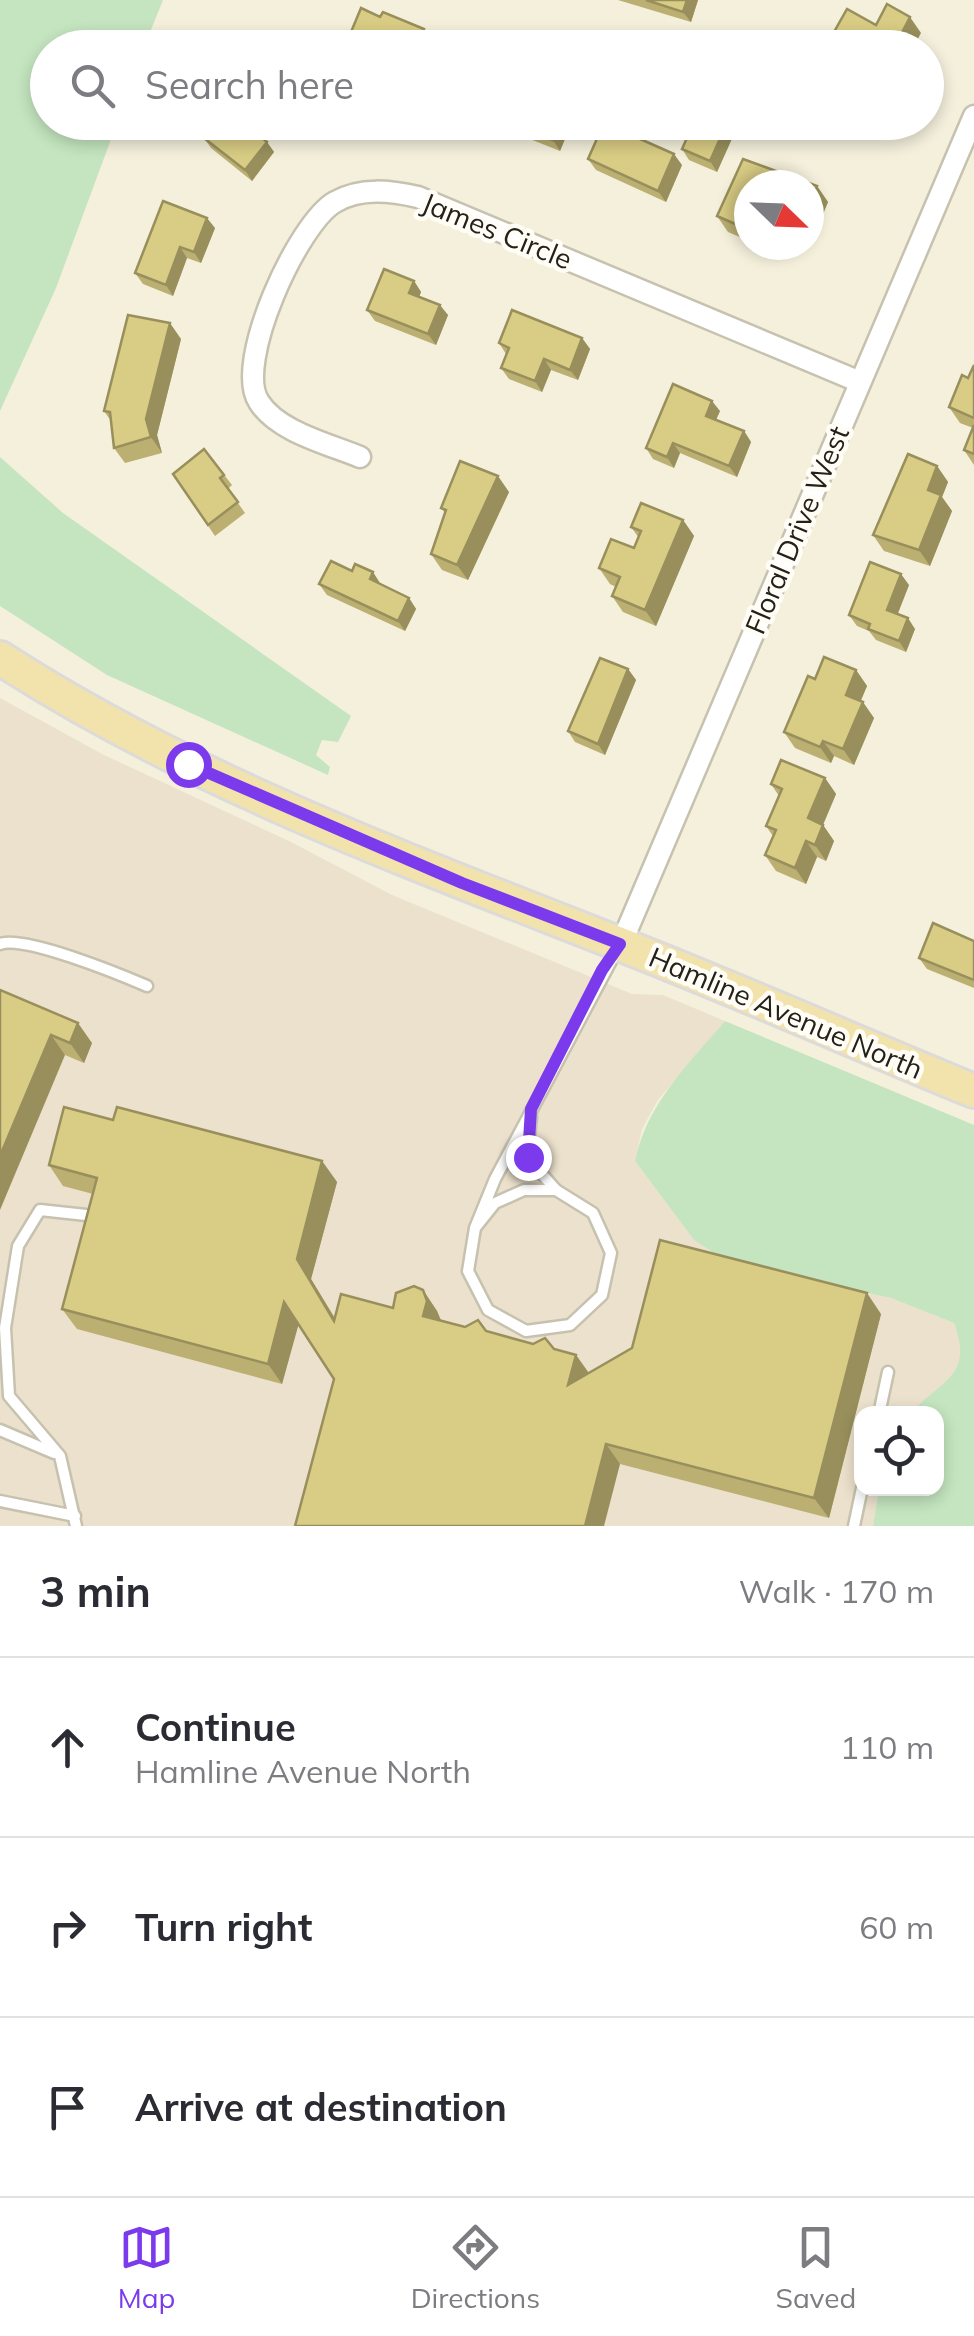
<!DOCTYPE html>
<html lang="en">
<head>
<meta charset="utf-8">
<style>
	body { margin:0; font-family:Mulish,sans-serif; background:#f7f7f7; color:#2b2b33 }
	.controls { position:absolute; right:30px; bottom:30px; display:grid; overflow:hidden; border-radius:20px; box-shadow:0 5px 15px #0003 }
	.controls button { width:90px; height:90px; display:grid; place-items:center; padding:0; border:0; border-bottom:2px solid #e1e1e2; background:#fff; color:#2b2b33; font:50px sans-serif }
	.compass { position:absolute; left:734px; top:170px; width:90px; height:90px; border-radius:50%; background:#fff; box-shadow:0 5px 15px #0003; rotate:113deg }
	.stop { position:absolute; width:30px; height:30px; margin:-22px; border:8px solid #7c3aed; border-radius:50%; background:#fff }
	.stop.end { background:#7c3aed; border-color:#fff; box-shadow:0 2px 10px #0008 }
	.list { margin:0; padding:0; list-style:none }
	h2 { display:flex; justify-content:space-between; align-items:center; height:130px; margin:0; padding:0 40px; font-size:42px }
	h2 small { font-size:32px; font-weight:400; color:#7c7c81 }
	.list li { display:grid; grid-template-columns:65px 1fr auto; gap:30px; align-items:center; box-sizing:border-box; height:180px; padding:0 40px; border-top:2px solid #e1e1e2 }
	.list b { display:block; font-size:38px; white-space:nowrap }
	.list p { margin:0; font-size:32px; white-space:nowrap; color:#7c7c81 }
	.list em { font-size:32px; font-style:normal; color:#7c7c81 }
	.icon { flex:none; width:55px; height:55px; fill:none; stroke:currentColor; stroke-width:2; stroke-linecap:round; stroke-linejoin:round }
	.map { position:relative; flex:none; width:974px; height:1526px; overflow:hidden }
	.search { position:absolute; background:#fff; box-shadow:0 5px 15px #0003; left:30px; right:30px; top:30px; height:110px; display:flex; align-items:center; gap:25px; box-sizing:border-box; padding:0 35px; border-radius:55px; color:#7c7c81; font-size:38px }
	.sheet { height:670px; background:#fff }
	nav { display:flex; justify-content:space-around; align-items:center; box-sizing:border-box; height:140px; border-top:2px solid #e1e1e2; background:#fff; font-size:28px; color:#7c7c81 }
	nav a { display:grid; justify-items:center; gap:5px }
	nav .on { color:#7c3aed }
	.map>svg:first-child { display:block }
	.commercial { fill:#ebe1cc }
	.green { fill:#c4e5bf }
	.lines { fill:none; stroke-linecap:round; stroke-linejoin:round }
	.service-casing { stroke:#c6c2af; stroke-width:15 }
	.minor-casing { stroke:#c6c2af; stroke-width:25 }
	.primary-casing { stroke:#dcdbda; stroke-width:38 }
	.service { stroke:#fff; stroke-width:10 }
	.minor { stroke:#fff; stroke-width:20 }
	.primary { stroke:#f2e3ad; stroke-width:32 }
	.wall { fill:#bbaf72 }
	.shaded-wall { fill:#988f5c }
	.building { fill:#d9cc84; stroke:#988f5c; stroke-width:2.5 }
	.route { stroke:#7c3aed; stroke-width:12 }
	.labels { text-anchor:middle; stroke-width:9; stroke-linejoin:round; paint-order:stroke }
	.street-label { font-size:28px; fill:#22211a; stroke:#fffdf5 }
</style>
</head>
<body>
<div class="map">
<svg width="974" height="1526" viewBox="0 0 974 1526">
	<rect width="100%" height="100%" fill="#f4f0dc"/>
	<!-- commercial -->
	<path class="commercial" d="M0 698 102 754 291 842 392 895 632 994 663 995 725 1021 658 1100 642 1129 635 1161 694 1240 729 1263 891 1298 954 1323 962 1343V1364L954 1376 911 1413 862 1414V1488L879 1489 873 1526H0Z"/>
	<!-- green -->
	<g class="green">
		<path d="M0 0H163L144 47 48 48V122L117 123 56 288 0 411Z"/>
		<path d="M0 457 63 513 351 716 338 742 322 740 316 755 330 767 328 775 107 675 0 606Z"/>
		<path d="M725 1021 974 1125V1526H873L879 1489 936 1488V1414L911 1413C942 1379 974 1376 954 1323L891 1298 729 1263 694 1240 635 1161C647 1103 688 1065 725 1021Z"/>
	</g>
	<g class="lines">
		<!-- service casing -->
		<g class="service-casing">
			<g id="service">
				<path d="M0 944C24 935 119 974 147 986"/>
				<path d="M531 1117 527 1157 556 1190"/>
				<path d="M475 1228 495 1203 524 1190H556L593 1213 611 1253 602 1295 570 1325 526 1331 488 1310 468 1271 475 1228 495 1179 618 948"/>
				<path d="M879 1414 888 1372"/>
				<path d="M0 1430 54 1453"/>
				<path d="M0 1501 75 1516"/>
				<path d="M76 1526 60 1456 9 1396 5 1328 18 1246 40 1210 86 1215"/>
				<path d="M854 1526 862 1488"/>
			</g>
		</g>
		<!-- minor casing -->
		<g class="minor-casing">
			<g id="minor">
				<path d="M360 457C329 444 278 432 259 402 233 364 298 223 335 202 361 187 391 191 418 197L860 382"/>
				<path d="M621 944 974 116"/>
			</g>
		</g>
		<!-- primary casing -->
		<g class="primary-casing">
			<path id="primary" d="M0 658C190 781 407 860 617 943 737 990 855 1042 974 1091"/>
		</g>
		<!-- service -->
		<use href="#service" class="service"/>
		<!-- minor -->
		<use href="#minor" class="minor"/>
		<!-- primary -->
		<use href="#primary" class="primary"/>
	</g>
	<!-- wall -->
	<g class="wall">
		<path d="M618 0H698L691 22Z"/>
		<path d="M380 17 424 29 430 38 451 48H362L351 32Z"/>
		<path d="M217 122H280L265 140 274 152 252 181 211 148 204 138Z"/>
		<path d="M491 122H572L560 151 492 124Z"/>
		<path d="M727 123 734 134 717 172 689 160 682 149Z"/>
		<path d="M588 159 682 165 666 202 596 170Z"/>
		<path d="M743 159 817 186 828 202 815 233 809 230V185H749V241L728 232 717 216Z"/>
		<path d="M215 228 201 263 187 258 173 296 143 284 135 273Z"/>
		<path d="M414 281 421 292 419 296 448 315 436 345 375 321 367 310Z"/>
		<path d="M582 338 590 349 578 380 551 370 542 392 509 379 501 368 506 354 499 343Z"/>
		<path d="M181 339 157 435 162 453 125 463 114 448 111 421 104 411Z"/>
		<path d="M974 365V465L964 450 973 428 960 423 949 407 968 378Z"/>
		<path d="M720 411 716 420 744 431 751 442 737 477 680 453 674 468 653 459 646 448Z"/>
		<path d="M204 449 232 485 228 489 245 513 215 536 173 474Z"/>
		<path d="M937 466 948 482 942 497 952 511 930 566 884 551 873 535Z"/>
		<path d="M509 492 468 580 442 570 431 554 445 513 441 508Z"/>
		<path d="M683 520 694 536 656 626 623 612 612 596 616 587 610 584 599 568 634 548 639 538 631 527Z"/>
		<path d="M380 583 409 598 416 609 405 631 327 595 319 584Z"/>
		<path d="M909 585 897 614 915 629 906 652 876 640 869 631 857 626 849 615Z"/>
		<path d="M628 669 636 680 605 755 575 742 568 731Z"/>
		<path d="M856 670 867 686 860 701 874 718 854 765 834 756 831 763 795 748 784 732 815 679Z"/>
		<path d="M825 778 836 794 823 825 834 841 826 861 817 857 806 884 776 871 765 855 773 836 766 826 779 796 771 784Z"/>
		<path d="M974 941V988L927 969 919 958Z"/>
		<path d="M0 990 92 1043 84 1063 65 1055Z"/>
		<path d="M113 1120 322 1161 337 1182 311 1279 335 1318 393 1308 423 1290 437 1311 441 1320 576 1355 589 1373 881 1314 829 1518 620 1464 334 1379 298 1324 282 1384 77 1329 62 1309 93 1194 63 1186 49 1165Z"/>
	</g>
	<!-- shaded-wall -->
	<g class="shaded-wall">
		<path d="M687 0H698L691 22 683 12Z"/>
		<path d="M910 17 921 33 913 48H894Z"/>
		<path d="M263 122H280L263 143 255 132Z"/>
		<path d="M560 122H572L560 151 553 140Z"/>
		<path d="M727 123 734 134 717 172 710 161Z"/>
		<path d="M267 142 274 152 252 181 245 170Z"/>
		<path d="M674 154 682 165 666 202 658 191Z"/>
		<path d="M817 186 828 202 815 233 809 225V204Z"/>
		<path d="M207 218 215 228 201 263 194 252Z"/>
		<path d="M180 247 187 258 173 296 166 285Z"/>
		<path d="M414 281 421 292 417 303 409 293Z"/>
		<path d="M440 305 448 315 436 345 428 334Z"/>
		<path d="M170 323 181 339 157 435 162 453 151 437 146 419Z"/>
		<path d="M582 338 590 349 578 380 570 370Z"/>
		<path d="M544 359 551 370 542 392 535 381Z"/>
		<path d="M712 401 720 411 713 426 706 416Z"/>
		<path d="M744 431 751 442 737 477 729 466Z"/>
		<path d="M673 443 680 453 674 468 667 457Z"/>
		<path d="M937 466 948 482 942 497 952 511 930 566 919 550 928 490Z"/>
		<path d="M498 476 509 492 468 580 457 565Z"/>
		<path d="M683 520 694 536 656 626 645 610Z"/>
		<path d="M373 572 380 583 370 579Z"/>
		<path d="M901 574 909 585 895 621 887 610Z"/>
		<path d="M409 598 416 609 405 631 398 621Z"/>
		<path d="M908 618 915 629 906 652 899 641Z"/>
		<path d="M628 669 636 680 605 755 598 744Z"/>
		<path d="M856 670 867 686 857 710 846 695Z"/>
		<path d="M863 702 874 718 854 765 843 749Z"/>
		<path d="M823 741 834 756 831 763 820 747Z"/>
		<path d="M825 778 836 794 819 834 808 818Z"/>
		<path d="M823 825 834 841 826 861 815 845Z"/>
		<path d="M806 841 817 857 806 884 795 868Z"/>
		<path d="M78 1023 92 1043 84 1063 70 1043Z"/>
		<path d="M51 1035 65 1055 0 1210V1156Z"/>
		<path d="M322 1161 337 1182 311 1279 348 1341 334 1321 297 1259Z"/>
		<path d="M423 1290 437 1311 441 1321 423 1316Z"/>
		<path d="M867 1293 881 1314 829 1518 814 1498Z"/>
		<path d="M284 1302 299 1323 282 1384 268 1364Z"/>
		<path d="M576 1355 590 1375 568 1385Z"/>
		<path d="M606 1444 620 1464 604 1526H585Z"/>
	</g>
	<!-- building -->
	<g class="building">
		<path d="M646 0H687L683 12Z"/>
		<path d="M887 4 910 17 894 48H825L847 9 876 25Z"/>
		<path d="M361 8 380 17 383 12 424 29 422 34 450 48H368L371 40 351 32Z"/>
		<path d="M217 122H263L255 132 267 142 245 170 204 138Z"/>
		<path d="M508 122H560L553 140Z"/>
		<path d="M694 122 727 123 710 161 682 149Z"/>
		<path d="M604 123 674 154 658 191 588 159Z"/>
		<path d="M743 159 817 186 809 204V185H749V230L717 216Z"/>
		<path d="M163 201 207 218 194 252 180 247 166 285 135 273Z"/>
		<path d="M384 269 414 281 409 293 440 305 428 334 367 310Z"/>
		<path d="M512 310 582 338 570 370 544 359 535 381 501 368 509 348 499 343Z"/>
		<path d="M128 315 170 323 146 419 151 437 114 448 110 412 104 411Z"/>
		<path d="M974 365V418L949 407 962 375 968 378Z"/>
		<path d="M673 384 712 401 706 416 744 431 729 466 673 443 667 457 646 448Z"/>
		<path d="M974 425V454L964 450Z"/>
		<path d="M204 449 224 475 220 478 238 502 208 525 173 474Z"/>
		<path d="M908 454 937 466 928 490 941 495 919 550 873 535Z"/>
		<path d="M460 461 498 476 457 565 431 554 446 510 441 508Z"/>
		<path d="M641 503 683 520 645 610 612 596 620 577 599 568 611 539 634 548 641 531 631 527Z"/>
		<path d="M331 561 352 571 355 564 373 572 370 579 409 598 398 621 319 584Z"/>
		<path d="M870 562 901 574 887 610 908 618 899 641 868 629 870 624 849 615Z"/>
		<path d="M824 657 856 670 846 695 863 702 843 749 823 741 820 747 784 732 808 676 815 679Z"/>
		<path d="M600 658 628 669 598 744 568 731Z"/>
		<path d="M781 760 825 778 808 818 823 825 815 845 806 841 795 868 765 855 776 830 766 826 782 789 771 784Z"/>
		<path d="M933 923 974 941V980L919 958Z"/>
		<path d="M0 990 78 1023 70 1043 51 1035 0 1156Z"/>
		<path d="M64 1107 113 1120 117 1107 322 1161 297 1259 334 1321 341 1294 393 1308 396 1293 414 1286 423 1290 427 1301 423 1316 465 1327 478 1320 486 1331 533 1344 545 1338 554 1349 576 1355 568 1385 632 1348 660 1240 867 1293 814 1498 606 1444 585 1526H295L334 1379 284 1302 268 1364 62 1309 97 1178 49 1165Z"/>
	</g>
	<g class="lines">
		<!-- route -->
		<path class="route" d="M188 764 462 883 620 944 602 970 531 1109 528 1157"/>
	</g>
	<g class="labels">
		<!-- street labels -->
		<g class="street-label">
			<text transform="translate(497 231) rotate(22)" y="10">James Circle</text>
			<text transform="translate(797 530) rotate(-67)" y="10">Floral Drive West</text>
			<text transform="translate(786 1013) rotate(23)" y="10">Hamline Avenue North</text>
		</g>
	</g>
</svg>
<div class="controls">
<button><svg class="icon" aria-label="locate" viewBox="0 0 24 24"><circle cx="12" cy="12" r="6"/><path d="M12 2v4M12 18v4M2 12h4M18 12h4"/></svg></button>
</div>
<svg class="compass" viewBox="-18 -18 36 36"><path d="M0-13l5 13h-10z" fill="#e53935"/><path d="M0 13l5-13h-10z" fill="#7c7c81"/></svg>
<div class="stop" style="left:188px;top:764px"></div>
<div class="stop end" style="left:528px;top:1157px"></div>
<div class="search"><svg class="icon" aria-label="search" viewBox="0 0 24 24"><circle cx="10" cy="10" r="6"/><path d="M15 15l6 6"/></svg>Search here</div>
</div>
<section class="sheet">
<h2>3 min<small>Walk · 170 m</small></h2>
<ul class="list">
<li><svg class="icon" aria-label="ahead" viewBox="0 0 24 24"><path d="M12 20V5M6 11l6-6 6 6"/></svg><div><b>Continue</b><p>Hamline Avenue North</p></div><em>110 m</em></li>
<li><svg class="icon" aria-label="right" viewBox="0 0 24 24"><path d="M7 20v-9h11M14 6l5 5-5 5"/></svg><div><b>Turn right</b></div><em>60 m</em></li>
<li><svg class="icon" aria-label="arrive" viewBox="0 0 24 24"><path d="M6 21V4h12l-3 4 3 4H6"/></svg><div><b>Arrive at destination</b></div></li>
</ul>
</section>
<nav>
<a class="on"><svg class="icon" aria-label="map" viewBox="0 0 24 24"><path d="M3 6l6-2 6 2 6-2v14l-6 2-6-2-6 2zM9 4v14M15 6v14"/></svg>Map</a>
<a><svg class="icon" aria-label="directions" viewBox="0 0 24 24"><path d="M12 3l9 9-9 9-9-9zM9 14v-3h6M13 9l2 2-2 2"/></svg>Directions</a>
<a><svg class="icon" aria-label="saved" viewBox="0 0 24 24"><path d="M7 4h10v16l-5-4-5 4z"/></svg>Saved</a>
</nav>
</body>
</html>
